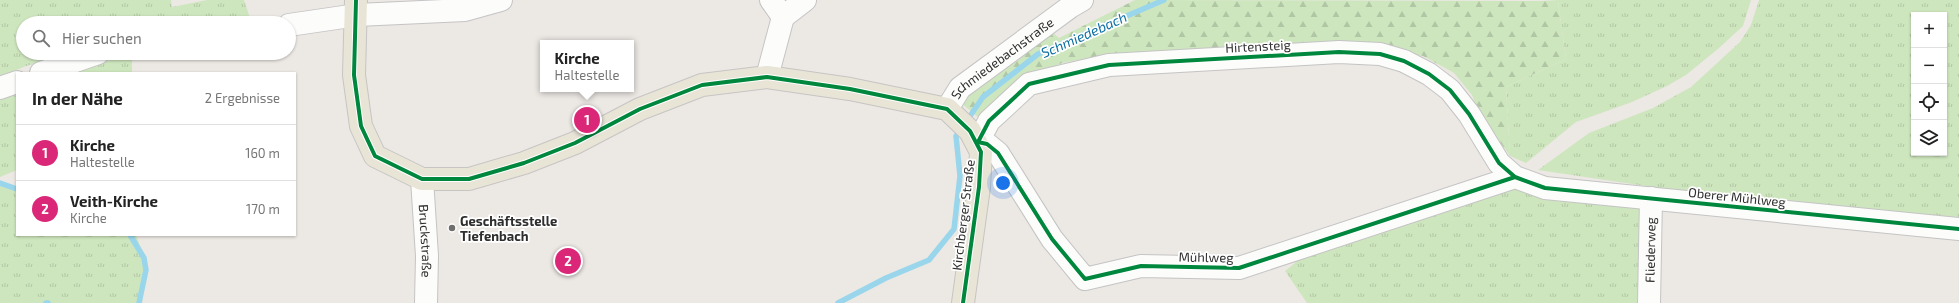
<!DOCTYPE html>
<html lang="de">
<head>
<meta charset="utf-8">
<style>
	body { margin:0; font-family:"Exo 2",sans-serif; background:#f2f2f2; color:#222 }
	.controls { position:absolute; right:12px; top:12px; display:grid; overflow:hidden; border-radius:0px; box-shadow:0 1px 3px #0004 }
	.controls button { width:36px; height:36px; display:grid; place-items:center; padding:0; border:0; border-bottom:1px solid #e0e0e0; background:#fff; color:#222; font:20px sans-serif }
	.you { position:absolute; left:1003px; top:183px; width:14px; height:14px; margin:-10px; border:3px solid #fff; border-radius:50%; background:#1a73e8; box-shadow:0 0 0 6px #1a73e833 }
	.badge { display:grid; place-items:center; width:26px; height:26px; border-radius:50%; background:#db2777; color:#fff; font-size:13px; font-weight:700 }
	.pin { position:absolute; translate:-50% -50%; border:2px solid #fff; box-shadow:0 1px 4px #0006 }
	.popup { position:absolute; left:540px; top:40px; width:94px; height:52px; box-sizing:border-box; display:grid; place-content:center; border-radius:0px; background:#fff; filter:drop-shadow(0 1px 3px #0005); font-size:13px; white-space:nowrap; color:#767676 }
	.popup b { font-size:15px; color:#222 }
	.popup::after { content:''; position:absolute; left:50%; top:100%; margin-left:-8px; border:8px solid transparent; border-top-color:#fff }
	.list { margin:0; padding:0; list-style:none }
	h2 { display:flex; justify-content:space-between; align-items:center; height:52px; margin:0; padding:0 16px; font-size:17px }
	h2 small { font-size:13px; font-weight:400; color:#767676 }
	.list li { display:grid; grid-template-columns:26px 1fr auto; gap:12px; align-items:center; box-sizing:border-box; height:56px; padding:0 16px; border-top:1px solid #e0e0e0 }
	.list b { display:block; font-size:15px; white-space:nowrap }
	.list p { margin:0; font-size:13px; white-space:nowrap; color:#767676 }
	.list em { font-size:13px; font-style:normal; color:#767676 }
	.icon { flex:none; width:22px; height:22px; fill:none; stroke:currentColor; stroke-width:2; stroke-linecap:round; stroke-linejoin:round }
	.map { position:relative; flex:none; width:1959px; height:303px; overflow:hidden }
	.search { position:absolute; background:#fff; box-shadow:0 1px 3px #0004; left:16px; top:16px; width:280px; height:44px; display:flex; align-items:center; gap:10px; box-sizing:border-box; padding:0 14px; border-radius:22px; color:#767676; font-size:15px }
	.panel { position:absolute; background:#fff; box-shadow:0 1px 3px #0004; left:16px; top:72px; width:280px; height:164px; border-radius:0px }
	.map>svg:first-child { display:block }
	.grass { fill:url(#grass-tufts); fill-rule:evenodd }
	.forest { fill:url(#forest-firs) }
	.lines { fill:none; stroke-linecap:round; stroke-linejoin:round }
	.stream { stroke:#99d6ec; stroke-width:5.5 }
	.minor-casing { stroke:#c5c4c5; stroke-width:24 }
	.major-casing { stroke:#c6c5c4; stroke-width:24 }
	.minor { stroke:#fcfcfb; stroke-width:22 }
	.major { stroke:#e8e4d6; stroke-width:22 }
	.cycleway-casing { stroke:#fff; stroke-width:6 }
	.cycleway { stroke:#00873e; stroke-width:4 }
	.poi-dot { fill:#706f6e; stroke:#fff; stroke-width:1.5 }
	.labels { text-anchor:middle; stroke-width:3.5; stroke-linejoin:round; paint-order:stroke }
	.street-label { font-size:13px; fill:#2e2e2e; stroke:#fff }
	.poi-label { font-size:13px; font-weight:bold; fill:#2e2e2e; stroke:#fff; text-anchor:start }
	.water-label { font-size:14px; font-style:italic; fill:#0d6fa3; stroke:#fff }
</style>
</head>
<body>
<div class="map">
<svg width="1959" height="303" viewBox="0 0 1959 303">
	<defs>
		<pattern id="grass-tufts" width="24" height="20" patternUnits="userSpaceOnUse"><rect width="24" height="20" fill="#cee6be"/><path d="M3 7l-1-3M5 7V3M7 7l1-3M15 17l-1-3M17 17v-4M19 17l1-3" fill="none" stroke="#b1c6a4"/></pattern>
		<pattern id="forest-firs" width="22" height="20" patternUnits="userSpaceOnUse"><rect width="22" height="20" fill="#cee6be"/><path d="M5 1l3.5 6h-7zM16 11l3.5 6h-7z" fill="#b1c6a4"/></pattern>
	</defs>
	<rect width="100%" height="100%" fill="#ece8e4"/>
	<!-- grass -->
	<g class="grass">
		<path d="M0 0H171L172 7 207 0H244L251 21 227 23H23V53H73L26 66 0 77Z"/>
		<path d="M1543 0H1751L1743 26 1719 48 1686 75 1667 86 1632 102 1576 122 1526 163 1510 156 1506 87 1566 59 1558 1Z"/>
		<path d="M1759 0H1959V217L1911 215 1659 188 1538 170 1589 133 1653 108 1691 87 1740 42 1751 25ZM1914 15H1944V153H1914Z"/>
		<path d="M132 53V73H68Z"/>
		<path d="M17 90V170L0 177V97Z"/>
		<path d="M0 182 17 187V235H134L137 237 147 266 142 303H0Z"/>
		<path d="M1515 188 1639 208 1642 215 1637 303H1307L1285 271 1295 263V253Z"/>
	</g>
	<!-- forest -->
	<path class="forest" d="M1135 0 1558 1 1566 59 1506 87 1510 156 1479 113 1472 95 1454 73 1423 56 1375 48 1111 54 1062 63 1024 79 978 117 961 103 998 63 1050 30 1059 38Z"/>
	<g class="lines">
		<!-- stream -->
		<g class="stream">
			<path d="M966 122 983 97 1038 54 1164 0"/>
			<path d="M0 183 17 189"/>
			<path d="M130 235 144 258 146 270 139 303"/>
			<path d="M46 303H48"/>
			<path d="M838 303 886 278 929 260 954 229 960 176 956 136 961 129"/>
		</g>
		<!-- minor casing -->
		<g class="minor-casing">
			<g id="minor">
				<path d="M783 17 805 0"/>
				<path d="M289 25 357 15 465 10 501 0"/>
				<path d="M41 73 98 53"/>
				<path d="M767 77 783 17 771 0"/>
				<path d="M0 88 17 82"/>
				<path id="s1" d="M947 109 960 88 1070 7 1082 0"/>
				<path d="M1515 177 1239 268 1141 266 1085 279 1052 239 998 153 987 144 978 142 989 121 1029 84 1109 65 1339 52 1380 54 1404 61 1429 74 1450 90 1469 114 1499 163 1515 177 1545 188 1959 229"/>
				<path id="s2" d="M422 179 427 256 426 303"/>
				<path id="s3" d="M1649 303 1651 198"/>
			</g>
		</g>
		<!-- major casing -->
		<g class="major-casing">
			<path id="major" d="M356 0 354 75 361 126 375 156 422 179H469L524 163 575 143 640 109 702 85 767 77 850 89 947 109 970 131 981 152 979 187 963 303"/>
		</g>
		<!-- minor -->
		<use href="#minor" class="minor"/>
		<!-- major -->
		<use href="#major" class="major"/>
		<!-- cycleway casing -->
		<g class="cycleway-casing">
			<g id="cycleway">
				<path d="M356 0 354 75 361 126 375 156 422 179H469L524 163 575 143 640 109 702 85 767 77 850 89 947 109 970 131 981 152 979 187 963 303"/>
				<path d="M1515 177 1239 268 1141 266 1085 279 1052 239 998 153 987 144 978 142 989 121 1029 84 1109 65 1339 52 1380 54 1404 61 1429 74 1450 90 1469 114 1499 163 1515 177 1545 188 1959 229"/>
			</g>
		</g>
		<!-- cycleway -->
		<use href="#cycleway" class="cycleway"/>
	</g>
	<!-- markers -->
	<circle class="poi-dot" cx="452" cy="228" r="4"/>
	<g class="labels">
		<!-- street labels -->
		<g class="street-label">
			<text transform="translate(1258 46) rotate(-3)" y="5">Hirtensteig</text>
			<text dy="5" stroke="none"><textPath href="#s1" startOffset="76">Schmiedebachstraße</textPath></text>
			<text transform="translate(1737 197) rotate(6)" y="5">Oberer Mühlweg</text>
			<text transform="translate(963 215) rotate(-83)" y="5">Kirchberger Straße</text>
			<text dy="5" stroke="none"><textPath href="#s2" startOffset="62">Bruckstraße</textPath></text>
			<text dy="5" stroke="none"><textPath href="#s3" startOffset="53">Fliederweg</textPath></text>
			<text transform="translate(1206 257) rotate(1)" y="5">Mühlweg</text>
		</g>
		<!-- poi labels -->
		<g class="poi-label">
			<text x="460" y="226">Geschäftsstelle<tspan x="460" dy="15">Tiefenbach</tspan></text>
		</g>
		<!-- water labels -->
		<g class="water-label">
			<text transform="translate(1084 35) rotate(-24)" y="5">Schmiedebach</text>
		</g>
	</g>
</svg>
<div class="controls">
<button>+</button>
<button>−</button>
<button><svg class="icon" aria-label="locate" viewBox="0 0 24 24"><circle cx="12" cy="12" r="6"/><path d="M12 2v4M12 18v4M2 12h4M18 12h4"/></svg></button>
<button><svg class="icon" aria-label="layers" viewBox="0 0 24 24"><path d="M12 4l9 5-9 5-9-5zM3 14l9 5 9-5"/></svg></button>
</div>
<div class="you"></div>
<div class="pin badge" style="left:587px;top:120px">1</div>
<div class="popup"><b>Kirche</b>Haltestelle</div>
<div class="pin badge" style="left:568px;top:261px">2</div>
<div class="search"><svg class="icon" aria-label="search" viewBox="0 0 24 24"><circle cx="10" cy="10" r="6"/><path d="M15 15l6 6"/></svg>Hier suchen</div>
<section class="panel">
<h2>In der Nähe<small>2 Ergebnisse</small></h2>
<ul class="list">
<li><span class="badge">1</span><div><b>Kirche</b><p>Haltestelle</p></div><em>160 m</em></li>
<li><span class="badge">2</span><div><b>Veith-Kirche</b><p>Kirche</p></div><em>170 m</em></li>
</ul>
</section>
</div>
</body>
</html>
